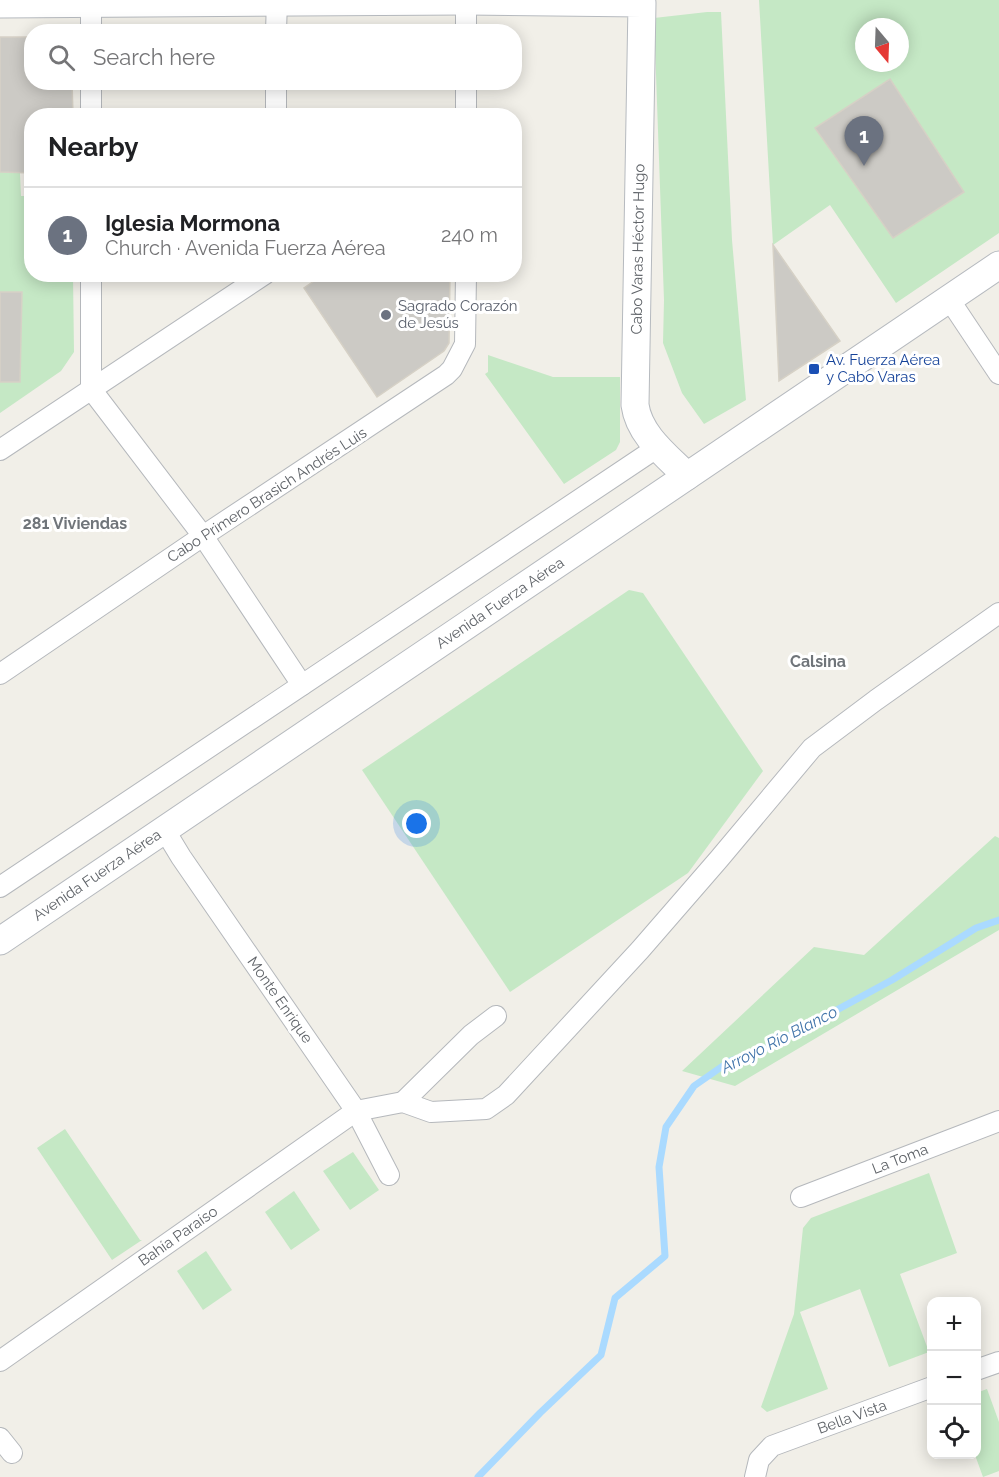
<!DOCTYPE html>
<html lang="en">
<head>
<meta charset="utf-8">
<style>
	body { margin:0; font-family:Raleway,sans-serif; background:#f2f2f2; color:#202124 }
	.controls { position:absolute; right:18px; bottom:18px; display:grid; overflow:hidden; border-radius:12px; box-shadow:0 3px 15px #0003 }
	.controls button { width:54px; height:54px; display:grid; place-items:center; padding:0; border:0; border-bottom:2px solid #e0e0e0; background:#fff; color:#202124; font:30px sans-serif }
	.compass { position:absolute; left:855px; top:18px; width:54px; height:54px; border-radius:50%; background:#fff; box-shadow:0 3px 15px #0003; rotate:161deg }
	.you { position:absolute; left:417px; top:824px; width:21px; height:21px; margin:-15px; border:4px solid #fff; border-radius:50%; background:#1a73e8; box-shadow:0 0 0 9px #1a73e833 }
	.badge { display:grid; place-items:center; width:39px; height:39px; border-radius:50%; background:#ea4335; color:#fff; font-size:20px; font-weight:700 }
	.pin { position:absolute; translate:-50% -50px; filter:drop-shadow(0 2px 3px #0008) }
	.pin::after { content:''; position:absolute; top:32px; width:21px; height:18px; background:inherit; clip-path:polygon(0 0,100% 0,50% 100%) }
	.list { margin:0; padding:0; list-style:none }
	h2 { display:flex; justify-content:space-between; align-items:center; height:78px; margin:0; padding:0 24px; font-size:26px }
	h2 small { font-size:20px; font-weight:400; color:#757577 }
	.list li { display:grid; grid-template-columns:39px 1fr auto; gap:18px; align-items:center; box-sizing:border-box; height:96px; padding:0 24px; border-top:2px solid #e0e0e0 }
	.list b { display:block; font-size:22px; white-space:nowrap }
	.list p { margin:0; font-size:20px; white-space:nowrap; color:#757577 }
	.list em { font-size:20px; font-style:normal; color:#757577 }
	.icon { flex:none; width:33px; height:33px; fill:none; stroke:currentColor; stroke-width:2; stroke-linecap:round; stroke-linejoin:round }
	.map { position:relative; flex:none; width:999px; height:1477px; overflow:hidden }
	.search { position:absolute; background:#fff; box-shadow:0 3px 15px #0003; left:24px; top:24px; width:498px; height:66px; display:flex; align-items:center; gap:15px; box-sizing:border-box; padding:0 21px; border-radius:24px; color:#757577; font-size:22px }
	.panel { position:absolute; background:#fff; box-shadow:0 3px 15px #0003; left:24px; top:108px; width:498px; height:174px; border-radius:24px }
	.map>svg:first-child { display:block }
	.green { fill:#c5e8c5; fill-rule:evenodd }
	.lines { fill:none; stroke-linecap:round; stroke-linejoin:round }
	.stream { stroke:#aadaff; stroke-width:7 }
	.building { fill:#cccac5; stroke:#d6d1c6; stroke-width:1.5 }
	.street-casing { stroke:#b5b8bc; stroke-width:22 }
	.secondary-casing { stroke:#b6babf; stroke-width:29 }
	.street { stroke:#fff; stroke-width:20 }
	.secondary { stroke:#fff; stroke-width:27 }
	.worship-dot { fill:#6b7280; stroke:#fff; stroke-width:2 }
	.transit-dot { fill:#1a4fb4; stroke:#fff; stroke-width:2 }
	.labels { text-anchor:middle; stroke-width:6; stroke-linejoin:round; paint-order:stroke }
	.street-label { font-size:15px; fill:#5f6368; stroke:#fff }
	.worship-label { font-size:15px; fill:#5b616d; stroke:#fff; text-anchor:start }
	.transit-label { font-size:15px; fill:#164399; stroke:#fff; text-anchor:start }
	.neighbourhood-label { font-size:16px; font-weight:bold; fill:#70757a; stroke:#fff }
	.water-label { font-size:16px; font-style:italic; fill:#4174aa; stroke:#fff }
</style>
</head>
<body>
<div class="map">
<svg width="999" height="1477" viewBox="0 0 999 1477">
	<rect width="100%" height="100%" fill="#f1efe8"/>
	<!-- green -->
	<g class="green">
		<path d="M759 0H999V233L896 303 830 205 773 245ZM864 27H900V63H864Z"/>
		<path d="M707 12H721L732 240 746 400 704 424 682 393 663 343 664 300 654 18Z"/>
		<path d="M0 172 20 173 21 196H31L32 274 73 275 74 352 61 371 0 413Z"/>
		<path d="M488 355 553 377H620V442L616 450 564 484 485 374 488 372Z"/>
		<path d="M629 590 643 593 763 771 688 873 510 992 362 770Z"/>
		<path d="M995 836 999 838V930L735 1086 682 1071 814 947 864 955Z"/>
		<path d="M65 1129 140 1240H142L112 1260 37 1148Z"/>
		<path d="M353 1152 379 1190 350 1210 323 1171Z"/>
		<path d="M929 1173 957 1253 900 1274 929 1352 889 1367 860 1289 800 1312 828 1389 767 1412 761 1407 794 1314 803 1228 811 1218Z"/>
		<path d="M294 1191 320 1230 291 1250 265 1212Z"/>
		<path d="M206 1251 232 1290 203 1310 177 1271Z"/>
		<path d="M987 1389 999 1422V1471L983 1477 975 1455 976 1454V1393Z"/>
	</g>
	<g class="lines">
		<!-- stream -->
		<path class="stream" d="M478 1477 540 1413 601 1355 615 1298 665 1256 659 1167 666 1127 694 1086 730 1061 763 1050 892 980 976 928 999 920"/>
	</g>
	<!-- building -->
	<g class="building">
		<path d="M0 37H32V82H72L73 116H32V173L0 172Z"/>
		<path d="M890 79 964 192 893 238 815 128Z"/>
		<path d="M773 245 840 341 779 381Z"/>
		<path d="M317 274H450L449 343 444 351 377 397 304 288 314 281Z"/>
		<path d="M0 292H22L20 382H0Z"/>
	</g>
	<g class="lines">
		<!-- street casing -->
		<g class="street-casing">
			<g id="street">
				<path d="M91 32V3"/>
				<path d="M276 32 277 0"/>
				<path d="M466 32V1"/>
				<path d="M91 116V82"/>
				<path d="M276 116V82"/>
				<path d="M466 116V82"/>
				<path d="M91 274V389L203 536 302 685"/>
				<path d="M949 299 999 374"/>
				<path d="M0 450 265 274"/>
				<path d="M0 674 203 536 446 375 452 369 465 344 466 274"/>
				<path d="M164 829 181 857 356 1111 389 1175"/>
				<path d="M0 887 658 447"/>
				<path d="M403 1102 471 1035 496 1016"/>
				<path d="M801 1197 999 1121"/>
				<path d="M0 1361 356 1111 403 1102 431 1112 486 1109 506 1095 640 950 719 859 812 748 876 700 999 613"/>
				<path d="M976 1370 999 1362"/>
				<path d="M0 1438 12 1453"/>
				<path d="M755 1477 759 1460 772 1446 932 1387"/>
			</g>
		</g>
		<!-- secondary casing -->
		<g class="secondary-casing">
			<g id="secondary">
				<path d="M0 4 466 1 642 3 635 405C639 435 667 456 687 476"/>
				<path d="M0 941 999 265"/>
			</g>
		</g>
		<!-- street -->
		<use href="#street" class="street"/>
		<!-- secondary -->
		<use href="#secondary" class="secondary"/>
	</g>
	<!-- markers -->
	<circle class="worship-dot" cx="386" cy="315" r="6"/>
	<rect class="transit-dot" x="808" y="363" width="12" height="12" rx="3"/>
	<g class="labels">
		<!-- street labels -->
		<g class="street-label">
			<text transform="translate(638 249) rotate(-89)" y="5">Cabo Varas Héctor Hugo</text>
			<text transform="translate(267 495) rotate(-33)" y="5">Cabo Primero Brasich Andrés Luis</text>
			<text transform="translate(500 603) rotate(-34)" y="5">Avenida Fuerza Aérea</text>
			<text transform="translate(97 875) rotate(-34)" y="5">Avenida Fuerza Aérea</text>
			<text transform="translate(280 1000) rotate(55)" y="5">Monte Enrique</text>
			<text transform="translate(900 1159) rotate(-21)" y="5">La Toma</text>
			<text transform="translate(178 1236) rotate(-35)" y="5">Bahía Paraíso</text>
			<text transform="translate(852 1417) rotate(-20)" y="5">Bella Vista</text>
		</g>
		<!-- worship labels -->
		<g class="worship-label">
			<text x="398" y="311">Sagrado Corazón<tspan x="398" dy="17">de Jesús</tspan></text>
		</g>
		<!-- transit labels -->
		<g class="transit-label">
			<text x="826" y="365">Av. Fuerza Aérea<tspan x="826" dy="17">y Cabo Varas</tspan></text>
		</g>
		<!-- neighbourhood labels -->
		<g class="neighbourhood-label">
			<text x="75" y="529">281 Viviendas</text>
			<text x="818" y="667">Calsina</text>
		</g>
		<!-- water labels -->
		<g class="water-label">
			<text transform="translate(779 1039) rotate(-27)" y="6">Arroyo Río Blanco</text>
		</g>
	</g>
</svg>
<div class="controls">
<button>+</button>
<button>−</button>
<button><svg class="icon" aria-label="locate" viewBox="0 0 24 24"><circle cx="12" cy="12" r="6"/><path d="M12 2v4M12 18v4M2 12h4M18 12h4"/></svg></button>
</div>
<svg class="compass" viewBox="-18 -18 36 36"><path d="M0-13l5 13h-10z" fill="#e53935"/><path d="M0 13l5-13h-10z" fill="#757577"/></svg>
<div class="you"></div>
<div class="pin badge" style="left:864px;top:166px;background:#6b7280">1</div>
<div class="search"><svg class="icon" aria-label="search" viewBox="0 0 24 24"><circle cx="10" cy="10" r="6"/><path d="M15 15l6 6"/></svg>Search here</div>
<section class="panel">
<h2>Nearby<small></small></h2>
<ul class="list">
<li><span class="badge" style="background:#6b7280">1</span><div><b>Iglesia Mormona</b><p>Church · Avenida Fuerza Aérea</p></div><em>240 m</em></li>
</ul>
</section>
</div>
</body>
</html>
